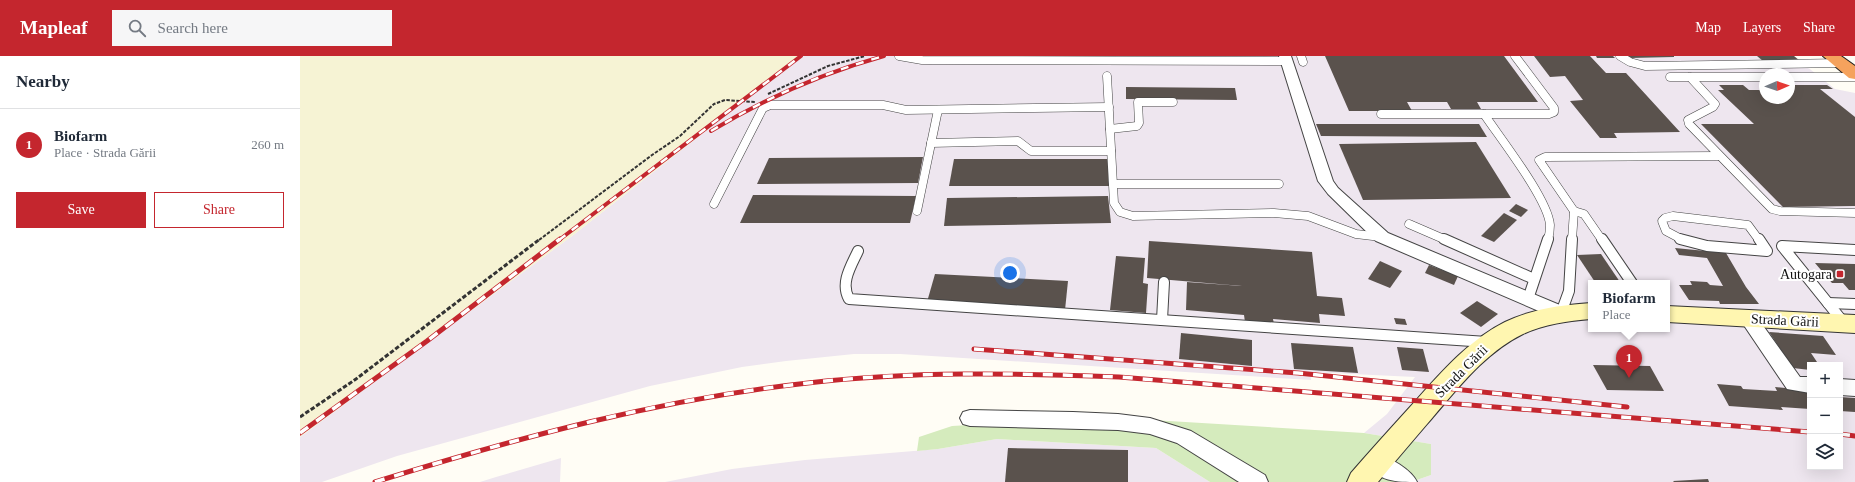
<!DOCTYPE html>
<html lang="en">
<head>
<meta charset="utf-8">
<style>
	body { margin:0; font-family:"Times New Roman",serif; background:#f6f6f7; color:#1f2937 }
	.controls { position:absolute; right:12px; bottom:12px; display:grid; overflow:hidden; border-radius:0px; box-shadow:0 4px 16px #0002 }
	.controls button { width:36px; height:36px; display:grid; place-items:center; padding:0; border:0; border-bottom:1px solid #e0e1e3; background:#fff; color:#1f2937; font:20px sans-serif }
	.compass { position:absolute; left:1459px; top:12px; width:36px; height:36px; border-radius:50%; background:#fff; box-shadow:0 4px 16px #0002; rotate:88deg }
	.you { position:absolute; left:710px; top:217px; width:14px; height:14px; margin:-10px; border:3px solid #fff; border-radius:50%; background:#1a73e8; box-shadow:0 0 0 6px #1a73e833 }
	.badge { display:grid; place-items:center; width:26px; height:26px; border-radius:50%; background:#c4262e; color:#fff; font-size:13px; font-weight:700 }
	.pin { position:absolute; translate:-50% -33px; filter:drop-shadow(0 1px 2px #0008) }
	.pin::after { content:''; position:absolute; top:21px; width:14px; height:12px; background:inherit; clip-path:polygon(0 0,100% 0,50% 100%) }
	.popup { position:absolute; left:1288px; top:224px; width:82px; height:52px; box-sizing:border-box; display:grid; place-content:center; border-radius:0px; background:#fff; filter:drop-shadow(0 1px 3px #0005); font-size:13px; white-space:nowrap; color:#747a83 }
	.popup b { font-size:15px; color:#1f2937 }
	.popup::after { content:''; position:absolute; left:50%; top:100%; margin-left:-8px; border:8px solid transparent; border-top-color:#fff }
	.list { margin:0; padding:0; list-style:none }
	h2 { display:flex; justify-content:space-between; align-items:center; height:52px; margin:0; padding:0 16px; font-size:17px }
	h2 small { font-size:13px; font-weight:400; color:#747a83 }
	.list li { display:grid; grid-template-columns:26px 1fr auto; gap:12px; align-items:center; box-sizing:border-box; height:72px; padding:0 16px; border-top:1px solid #e0e1e3 }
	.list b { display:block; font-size:15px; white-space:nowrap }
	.list p { margin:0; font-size:13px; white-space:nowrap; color:#747a83 }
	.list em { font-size:13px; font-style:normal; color:#747a83 }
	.actions { display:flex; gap:8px; padding:12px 16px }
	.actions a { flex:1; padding:9px 0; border:1px solid #c4262e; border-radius:0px; text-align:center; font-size:14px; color:#c4262e }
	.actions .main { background:#c4262e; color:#fff }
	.icon { flex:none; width:22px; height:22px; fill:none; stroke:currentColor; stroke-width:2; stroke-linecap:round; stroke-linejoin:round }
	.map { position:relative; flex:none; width:1555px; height:426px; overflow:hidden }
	header { display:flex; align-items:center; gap:24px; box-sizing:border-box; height:56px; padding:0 20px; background:#c4262e; color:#fff }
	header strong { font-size:19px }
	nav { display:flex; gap:22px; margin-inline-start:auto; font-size:14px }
	.search { width:280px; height:36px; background:#f6f6f7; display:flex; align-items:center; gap:10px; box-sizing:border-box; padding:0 14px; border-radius:0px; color:#747a83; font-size:15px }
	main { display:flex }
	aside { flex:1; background:#fff }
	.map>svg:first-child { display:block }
	.industrial { fill:#eee6ef; fill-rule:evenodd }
	.farmland { fill:#f6f3d4 }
	.green { fill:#d5ebbd }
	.building { fill:#5a524d }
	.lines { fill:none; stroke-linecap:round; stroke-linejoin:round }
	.lane-far1-casing { stroke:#444; stroke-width:9 }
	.lane-casing { stroke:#444; stroke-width:12 }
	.street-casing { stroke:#444; stroke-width:2 }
	.secondary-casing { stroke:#333; stroke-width:2 }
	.highway-casing { stroke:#222; stroke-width:2 }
	.path-far1 { stroke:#333; stroke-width:2; stroke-dasharray:3.5 1.5; stroke-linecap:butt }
	.path { stroke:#333; stroke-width:3; stroke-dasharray:4.5 2; stroke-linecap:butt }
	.lane-far1 { stroke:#fff; stroke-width:8 }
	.lane { stroke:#fff; stroke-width:10 }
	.street { fill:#fff; fill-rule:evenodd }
	.secondary { fill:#fff6b0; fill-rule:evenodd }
	.highway { fill:#f5a25d; fill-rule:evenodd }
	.rail-far1-casing { stroke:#c4262e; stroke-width:4 }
	.rail-casing { stroke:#c4262e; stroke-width:5 }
	.rail-far1 { stroke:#fff; stroke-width:2.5; stroke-dasharray:8; stroke-linecap:butt }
	.rail { stroke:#fff; stroke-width:3.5; stroke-dasharray:10; stroke-linecap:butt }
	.poi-dot { fill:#c4262e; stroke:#fff; stroke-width:1.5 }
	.labels { text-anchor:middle; stroke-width:4; stroke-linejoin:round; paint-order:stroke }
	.poi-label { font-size:14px; fill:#111; stroke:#fff; text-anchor:end }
	.street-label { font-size:14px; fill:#111; stroke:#fff }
</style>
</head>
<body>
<header>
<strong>Mapleaf</strong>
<div class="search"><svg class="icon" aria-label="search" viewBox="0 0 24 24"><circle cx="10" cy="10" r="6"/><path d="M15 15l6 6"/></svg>Search here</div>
<nav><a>Map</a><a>Layers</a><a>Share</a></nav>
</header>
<main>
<aside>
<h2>Nearby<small></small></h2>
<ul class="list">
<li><span class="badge">1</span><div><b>Biofarm</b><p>Place · Strada Gării</p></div><em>260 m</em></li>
</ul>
<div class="actions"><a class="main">Save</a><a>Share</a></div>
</aside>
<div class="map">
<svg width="1555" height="426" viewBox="0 0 1555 426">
	<rect width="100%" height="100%" fill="#fffdf5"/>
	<!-- industrial -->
	<g class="industrial">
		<path d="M501 0H1494L1516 18H1509L1518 25H1525L1535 33 1555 37V426H1111L1131 419V388L1064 377 1087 358 1115 321 1010 316 1011 324 600 298H554L486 305 442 311 350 330 97 400 22 426H0V381L272 180ZM1465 18H1489V42H1465ZM1291 227H1367V273H1291ZM1510 309H1540V411H1510Z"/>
		<path d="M697 383 856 392 910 426H365L432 413 505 404 638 393Z"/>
		<path d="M261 402 260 426H180L196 421Z"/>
	</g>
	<!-- farmland -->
	<path class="farmland" d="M0 0H501L272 180 0 381Z"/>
	<!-- green -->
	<path class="green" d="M673 353 1064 377 1131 388V419L1111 426H910L856 392 697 383 638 393 617 395 619 381 652 370 669 369Z"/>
	<!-- building -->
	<g class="building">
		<path d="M1025 0H1204L1238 46H1177L1181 53H1151L1147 46H1107L1112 55H1049Z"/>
		<path d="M1234 0H1290L1306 17H1326L1380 76 1314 77 1317 82H1300L1270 45 1283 44 1265 20 1250 21Z"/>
		<path d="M1296 0H1313L1315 2H1297Z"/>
		<path d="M1328 0H1374V1L1330 2Z"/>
		<path d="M1457 0H1494L1500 5H1463Z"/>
		<path d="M1419 29H1443L1449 34H1465V42H1489V29H1527L1533 33H1520L1555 61V150L1483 151 1401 68H1454L1418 34H1424Z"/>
		<path d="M826 31 935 32 937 44 826 43Z"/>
		<path d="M1016 68H1179L1187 81 1021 80Z"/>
		<path d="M1176 86 1211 142 1063 144 1039 88Z"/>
		<path d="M623 101 618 127 457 128 469 102Z"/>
		<path d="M654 103H808L809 130H649Z"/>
		<path d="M453 139 616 140 610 167H440Z"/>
		<path d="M808 140 811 167 644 170 647 142Z"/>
		<path d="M1216 148 1228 154 1221 161 1209 155Z"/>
		<path d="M1204 157 1217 164 1194 186 1181 180Z"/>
		<path d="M849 185 1012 196 1017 240 1042 242 1045 260 1019 258 1020 267 973 263 974 268 945 266 944 259 886 254 887 226 942 230 847 222Z"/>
		<path d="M1375 192 1426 197 1446 231 1459 248H1420L1419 245 1389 244 1379 229H1392L1390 225 1407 226 1410 229 1423 230 1407 202 1379 199Z"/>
		<path d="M1301 198 1320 226H1295L1277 199Z"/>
		<path d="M816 200 845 202 843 227 848 228 846 257 810 254Z"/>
		<path d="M1080 205 1102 215 1090 232 1068 223Z"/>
		<path d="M1515 207 1555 208V234H1549L1543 227H1532Z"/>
		<path d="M1129 209 1158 220 1154 229 1125 217Z"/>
		<path d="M635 218 768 225 765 254 627 246Z"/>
		<path d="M1177 245 1198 258 1181 271 1160 257Z"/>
		<path d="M1094 262 1105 263 1107 269 1096 268Z"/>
		<path d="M1469 276 1523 280 1536 299 1511 297 1519 309H1510V314L1493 312Z"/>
		<path d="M881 277 952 284V310L879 303Z"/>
		<path d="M991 287 1053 291 1058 317 994 313Z"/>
		<path d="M1097 291 1123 293 1129 316 1102 314Z"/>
		<path d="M1293 309 1350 310 1364 335 1307 334Z"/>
		<path d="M1417 328 1441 330 1443 333 1477 335 1475 331 1505 334 1510 339V353L1481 351 1483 354 1429 350Z"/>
		<path d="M1540 341 1555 342V356L1540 355Z"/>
		<path d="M708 392 828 394V426H705Z"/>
		<path d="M1408 423 1409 426H1374L1373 425Z"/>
	</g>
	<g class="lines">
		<!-- lane-far1 casing -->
		<g class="lane-far1-casing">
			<g id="lane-far1">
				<path d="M599 0 622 4 986 5"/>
				<path d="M1001 0 1003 6"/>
				<path d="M1320 0 1330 6 1345 10 1541 7"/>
				<path d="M807 20 814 147 820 156 833 160 974 157 1008 160 1056 178 1081 181"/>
				<path d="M1370 21H1465"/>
				<path d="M1390 21 1415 48 1413 51 1388 64 1389 68 1472 153 1480 155 1555 157"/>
				<path d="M1489 21H1555"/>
				<path d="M1081 58H1249L1254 56V52L1215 0"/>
				<path d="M1184 58C1200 82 1248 143 1250 169 1250 174 1249 180 1248 184"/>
				<path d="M810 73 837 70 839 67 838 46H873"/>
				<path d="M631 87 718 85 731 95H811"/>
				<path d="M813 128H979"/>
				<path d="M414 148 463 52 470 49H583L606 54 809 51"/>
				<path d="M617 155 638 54"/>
				<path d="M1109 168 1146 184"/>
				<path d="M1272 184 1274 155"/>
				<path d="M1302 184 1284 158 1274 155 1239 104 1245 101 1419 100"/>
				<path d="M1383 184 1366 175 1362 165 1365 162 1373 160 1448 169 1459 184"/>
			</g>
		</g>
		<!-- lane casing -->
		<g class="lane-casing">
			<g id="lane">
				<path d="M1144 183 1234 223"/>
				<path d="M1302 183 1332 227"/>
				<path d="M1380 183 1407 190 1467 195 1459 183"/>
				<path d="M558 195C551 210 540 227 549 243L1187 286"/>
				<path d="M1228 243 1248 183"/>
				<path d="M1528 247 1555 248"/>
				<path d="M1261 257 1269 235 1272 183"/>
				<path d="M862 264 864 226"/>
				<path d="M1544 267 1482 190 1555 194"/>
			</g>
		</g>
		<!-- street casing -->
		<g class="street-casing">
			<g id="street">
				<path d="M979 0H991L1033 125 1038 132 1088 177 1267 252 1270 257 1267 262 1261 263 1255 262 1076 185 1028 138 1018 125Z"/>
				<path d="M1448 255 1454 257 1500 321H1510V337L1487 333 1439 262 1442 257Z"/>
				<path d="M1540 323 1555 324V340L1540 339Z"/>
				<path d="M670 354 773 356 818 358 850 362 891 375 965 419 968 426H939L877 387 850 378 818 374 670 370 663 368 660 362 663 356Z"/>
				<path d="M1077 397C1090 402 1111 413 1117 426 1097 426 1077 426 1066 406L1070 400Z"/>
			</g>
		</g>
		<!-- secondary casing -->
		<g class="secondary-casing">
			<g id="secondary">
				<path d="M1291 247V263C1267 265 1245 268 1223 278 1186 296 1159 331 1133 361 1115 382 1096 404 1078 426H1047L1051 417C1070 395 1090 373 1110 351 1138 320 1167 285 1205 266 1232 253 1261 249 1291 247Z"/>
				<path d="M1367 250 1555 259V277L1367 266Z"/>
			</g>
		</g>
		<!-- highway casing -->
		<g class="highway-casing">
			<path id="highway" d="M1523 0H1541L1555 10V23L1549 22Z"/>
		</g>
		<!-- path-far1 -->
		<g class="path-far1">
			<path d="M468 38 528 10 565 0"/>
			<path d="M239 184 352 99 380 80 414 48 425 44 455 46"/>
		</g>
		<!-- path -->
		<path class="path" d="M0 361 56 323 240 183"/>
		<!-- lane-far1 -->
		<use href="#lane-far1" class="lane-far1"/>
		<!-- lane -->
		<use href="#lane" class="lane"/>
		<!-- street -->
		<use href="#street" class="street"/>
		<!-- secondary -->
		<use href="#secondary" class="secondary"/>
		<!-- highway -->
		<use href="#highway" class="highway"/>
		<!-- rail-far1 casing -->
		<g class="rail-far1-casing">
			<g id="rail-far1">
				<path d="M411 75C466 42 522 17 584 0"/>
				<path d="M259 184 501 0"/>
			</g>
		</g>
		<!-- rail casing -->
		<g class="rail-casing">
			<g id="rail">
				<path d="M674 293 998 317 1327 351"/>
				<path d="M0 377 127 285 260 183"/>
				<path d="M1540 378 1555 380"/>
				<path d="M75 426C217 382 360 343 508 327 611 315 715 317 819 321L1510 376"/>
			</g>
		</g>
		<!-- rail-far1 -->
		<use href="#rail-far1" class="rail-far1"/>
		<!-- rail -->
		<use href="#rail" class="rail"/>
	</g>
	<!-- markers -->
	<rect class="poi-dot" x="1536" y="214" width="8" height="8" rx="2"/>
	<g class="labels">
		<!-- poi labels -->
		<g class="poi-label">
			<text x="1532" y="223">Autogara</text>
		</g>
		<!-- street labels -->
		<g class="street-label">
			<text transform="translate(1485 264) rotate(3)" y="5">Strada Gării</text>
			<text transform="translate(1161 315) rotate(-45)" y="5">Strada Gării</text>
		</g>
	</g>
</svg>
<div class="controls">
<button>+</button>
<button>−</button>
<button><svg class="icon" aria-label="layers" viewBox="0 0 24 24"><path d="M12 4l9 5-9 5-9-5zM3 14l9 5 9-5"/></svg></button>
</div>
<svg class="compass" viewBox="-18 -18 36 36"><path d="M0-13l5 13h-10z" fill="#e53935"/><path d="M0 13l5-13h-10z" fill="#747a83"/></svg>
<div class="you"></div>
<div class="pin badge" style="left:1329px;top:322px">1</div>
<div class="popup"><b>Biofarm</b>Place</div>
</div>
</main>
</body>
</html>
